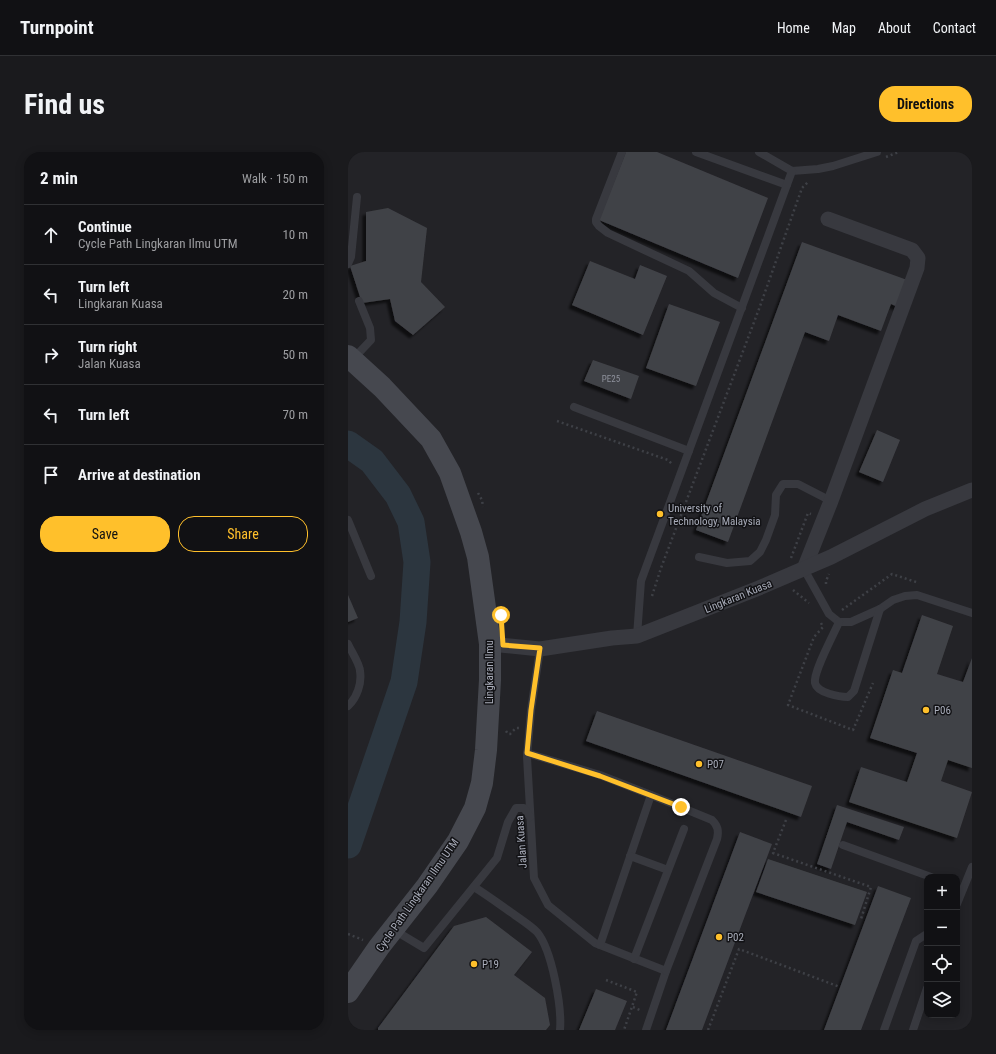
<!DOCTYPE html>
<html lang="en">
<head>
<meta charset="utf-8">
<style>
	body { margin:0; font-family:"Roboto Condensed",sans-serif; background:#1a1a1d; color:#f1f3f6 }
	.controls { position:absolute; right:12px; bottom:12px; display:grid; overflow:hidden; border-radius:8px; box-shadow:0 2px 10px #0003 }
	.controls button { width:36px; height:36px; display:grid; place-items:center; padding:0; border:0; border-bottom:1px solid #303134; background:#111114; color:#f1f3f6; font:20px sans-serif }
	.stop { position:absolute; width:12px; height:12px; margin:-9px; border:3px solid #ffc02b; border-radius:50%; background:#fff }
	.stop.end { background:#ffc02b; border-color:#fff; box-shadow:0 1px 4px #0008 }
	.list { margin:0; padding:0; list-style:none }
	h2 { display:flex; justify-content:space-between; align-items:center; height:52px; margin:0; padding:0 16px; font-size:17px }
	h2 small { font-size:13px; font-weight:400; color:#9c9da0 }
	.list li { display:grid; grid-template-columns:26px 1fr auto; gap:12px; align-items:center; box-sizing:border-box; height:60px; padding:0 16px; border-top:1px solid #303134 }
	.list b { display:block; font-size:15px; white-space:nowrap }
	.list p { margin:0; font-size:13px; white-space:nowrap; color:#9c9da0 }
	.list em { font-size:13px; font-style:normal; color:#9c9da0 }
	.actions { display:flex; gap:8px; padding:12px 16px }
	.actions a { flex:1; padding:9px 0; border:1px solid #ffc02b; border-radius:16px; text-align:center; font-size:14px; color:#ffc02b }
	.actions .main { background:#ffc02b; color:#111 }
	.icon { flex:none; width:22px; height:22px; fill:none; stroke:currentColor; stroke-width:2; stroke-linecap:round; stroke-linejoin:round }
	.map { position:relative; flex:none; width:624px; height:878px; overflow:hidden; border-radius:16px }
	header { display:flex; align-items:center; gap:24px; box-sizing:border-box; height:56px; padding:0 20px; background:#111114; border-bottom:1px solid #303134 }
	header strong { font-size:19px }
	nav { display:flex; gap:22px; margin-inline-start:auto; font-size:14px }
	.intro { display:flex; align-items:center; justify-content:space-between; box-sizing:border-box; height:96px; padding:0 24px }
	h1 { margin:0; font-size:28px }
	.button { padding:10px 18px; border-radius:16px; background:#ffc02b; color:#111; font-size:14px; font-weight:700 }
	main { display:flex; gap:24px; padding:0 24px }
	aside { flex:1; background:#111114; border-radius:16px; box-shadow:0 2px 10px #0003 }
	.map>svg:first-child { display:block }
	.built { fill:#232327; fill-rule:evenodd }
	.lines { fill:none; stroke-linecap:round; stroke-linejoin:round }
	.river { stroke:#2c363f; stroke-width:27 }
	.building { fill:#414247; filter:url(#shadow) }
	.path { stroke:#3e4046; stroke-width:2.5; stroke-dasharray:2 3; stroke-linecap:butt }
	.lane { stroke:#38393f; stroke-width:8 }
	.street { stroke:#38393f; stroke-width:15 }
	.secondary { stroke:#46484f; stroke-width:22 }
	.route { stroke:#ffc02b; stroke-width:5 }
	.poi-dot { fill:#ffc02b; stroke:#121215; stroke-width:1.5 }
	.labels { text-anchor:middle; stroke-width:3; stroke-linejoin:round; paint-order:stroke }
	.number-label { font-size:9px; fill:#8f929d }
	.poi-label { font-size:11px; fill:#a9adba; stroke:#121215; text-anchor:start }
	.street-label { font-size:11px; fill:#a9adba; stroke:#121215 }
</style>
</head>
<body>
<header>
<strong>Turnpoint</strong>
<nav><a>Home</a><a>Map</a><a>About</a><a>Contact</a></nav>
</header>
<div class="intro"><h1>Find us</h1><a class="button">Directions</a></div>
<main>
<aside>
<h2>2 min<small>Walk · 150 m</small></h2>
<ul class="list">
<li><svg class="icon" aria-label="ahead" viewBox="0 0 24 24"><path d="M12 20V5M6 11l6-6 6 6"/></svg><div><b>Continue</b><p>Cycle Path Lingkaran Ilmu UTM</p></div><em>10 m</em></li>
<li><svg class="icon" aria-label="left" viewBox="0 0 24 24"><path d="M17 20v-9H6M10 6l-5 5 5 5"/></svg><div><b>Turn left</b><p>Lingkaran Kuasa</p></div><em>20 m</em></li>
<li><svg class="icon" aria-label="right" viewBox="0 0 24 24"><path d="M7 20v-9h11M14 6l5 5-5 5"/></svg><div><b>Turn right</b><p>Jalan Kuasa</p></div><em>50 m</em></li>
<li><svg class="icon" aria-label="left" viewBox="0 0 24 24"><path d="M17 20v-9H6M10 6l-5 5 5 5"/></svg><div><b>Turn left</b></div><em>70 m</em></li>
<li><svg class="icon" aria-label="arrive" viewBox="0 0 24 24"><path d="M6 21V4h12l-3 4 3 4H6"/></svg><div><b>Arrive at destination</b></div></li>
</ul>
<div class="actions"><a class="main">Save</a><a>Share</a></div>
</aside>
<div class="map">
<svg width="624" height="878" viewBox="0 0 624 878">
	<defs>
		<filter id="shadow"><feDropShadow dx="-3.5" dy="3.5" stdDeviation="1" flood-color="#0009"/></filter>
	</defs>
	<rect width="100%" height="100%" fill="#17171a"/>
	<!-- built -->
	<path class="built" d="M0 0H624V878H0ZM579 725H609V863H579Z"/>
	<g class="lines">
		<!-- river -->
		<path class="river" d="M0 292 24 309 50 343 63 370 69 410 65 470 56 530 0 693"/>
	</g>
	<!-- building -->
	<g class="building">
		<path d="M278 0H309L420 46 390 126 251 68Z"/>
		<path d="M40 56 79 76 73 130 97 155 65 183 47 169 42 147 14 151 2 114 18 109V60Z"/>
		<path d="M454 90 562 129 552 156 543 152 533 179 490 163 481 189 457 180 380 390 348 378Z"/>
		<path d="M242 109 287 127 292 113 319 124 295 183 224 153Z"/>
		<path d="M321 152 372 170 348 234 298 216Z"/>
		<path d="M245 208 291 224 283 247 236 229Z"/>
		<path d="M529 278 552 288 535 330 511 320Z"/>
		<path d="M0 443 10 466 0 470Z"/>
		<path d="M574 463 605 474 589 522 615 530 624 506V616L600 608 593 629 624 640 609 686 501 650 513 615 559 630 569 601 522 586 545 518 554 521Z"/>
		<path d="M249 559 464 634 453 665 238 589Z"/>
		<path d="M489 653 556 675 551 688 499 670 483 717 469 712Z"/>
		<path d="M392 680 424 692 354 878H318Z"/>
		<path d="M420 707 519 740 507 773 408 740Z"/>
		<path d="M530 734 563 746 513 878H476Z"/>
		<path d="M138 765 184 800 166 823 197 846 202 873 198 878H30V876L106 774Z"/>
		<path d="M248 837 279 849 267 878H231Z"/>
	</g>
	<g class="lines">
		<!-- path -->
		<g class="path">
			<path d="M538 5 551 0"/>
			<path d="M209 269 320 308 325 313"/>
			<path d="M130 341 134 348 135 355"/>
			<path d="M443 406 460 361 463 362"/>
			<path d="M478 432V429L481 422"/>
			<path d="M445 438 461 451"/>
			<path d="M304 444 313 416 411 157 454 36 461 29"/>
			<path d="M494 458 544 422 571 431"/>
			<path d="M473 471 475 475 466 485 440 553 505 578 525 531"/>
			<path d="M158 579 160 582H162L168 576H172"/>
			<path d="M438 668 425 701 523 735 513 767"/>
			<path d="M0 782 15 788"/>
			<path d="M258 828 289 840 276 878"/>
			<path d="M285 855 294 859"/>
			<path d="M360 878 391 797 492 835"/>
		</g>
		<!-- lane -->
		<g class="lane">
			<path d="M274 0 248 67V70L251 74 260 81 341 119 366 141 394 156"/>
			<path d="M348 0 439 33"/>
			<path d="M411 0 444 19 470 17 485 14 529 0"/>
			<path d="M0 112 3 105 9 45"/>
			<path d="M5 207 23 188 22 176 11 149"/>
			<path d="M226 255 341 299"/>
			<path d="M0 368 23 424"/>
			<path d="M351 405 379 411 402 409 412 400 418 388 427 363 428 343 435 332H450L483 349"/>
			<path d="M456 417 481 462 491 470H503L532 457 545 448 557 444 569 443 624 461"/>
			<path d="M491 470C486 482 465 520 467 531 469 541 492 545 500 545L506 539 532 457"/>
			<path d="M289 484 293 429 444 19"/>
			<path d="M0 492C3 499 12 512 12 519 14 531 9 546 0 554"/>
			<path d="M192 497 183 558 179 605 186 726 200 753 247 791 318 819 298 878"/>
			<path d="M179 601 252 623 303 643 252 793"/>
			<path d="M303 643 364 668C370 674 371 679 369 687L318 819"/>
			<path d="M495 693 583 725"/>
			<path d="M282 704 320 718"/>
			<path d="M126 735C139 743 151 752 164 761 172 767 182 773 189 780 204 798 214 855 212 878"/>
			<path d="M609 752 624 715"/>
			<path d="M46 778 76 796 149 706 160 670 168 656H176L182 665"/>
			<path d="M286 807 336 677"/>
			<path d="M536 878 568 789 577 783H579"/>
			<path d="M565 878 579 836"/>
		</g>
		<!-- street -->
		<g class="street">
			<path d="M456 417 483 349 569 116 570 106 564 98 480 67"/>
			<path d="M142 492 192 497 264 486 289 484 411 436 483 405 577 357 624 338"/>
		</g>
		<!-- secondary -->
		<path class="secondary" d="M0 204 34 235 83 287 102 321 123 380 130 405 142 492V528L138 598 134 631 127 656 110 689 79 734 31 795 0 840"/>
	</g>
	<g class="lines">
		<!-- route -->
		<path class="route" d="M153 463 155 493 192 496 183 558 179 601 252 624 333 655"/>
	</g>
	<!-- markers -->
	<g class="poi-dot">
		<circle cx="312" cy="362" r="4"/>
		<circle cx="578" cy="558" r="4"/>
		<circle cx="351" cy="612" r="4"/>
		<circle cx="371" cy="785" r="4"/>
		<circle cx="126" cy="812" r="4"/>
	</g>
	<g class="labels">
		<!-- number labels -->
		<g class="number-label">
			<text x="263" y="230">PE25</text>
		</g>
		<!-- poi labels -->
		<g class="poi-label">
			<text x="320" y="360">University of<tspan x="320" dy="13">Technology, Malaysia</tspan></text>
			<text x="586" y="562">P06</text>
			<text x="359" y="616">P07</text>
			<text x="379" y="789">P02</text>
			<text x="134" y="816">P19</text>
		</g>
		<!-- street labels -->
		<g class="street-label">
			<text transform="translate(390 444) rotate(-22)" y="4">Lingkaran Kuasa</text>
			<text transform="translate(141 520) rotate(-90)" y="4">Lingkaran Ilmu</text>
			<text transform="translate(173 690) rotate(-94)" y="4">Jalan Kuasa</text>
			<text transform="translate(69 743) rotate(-55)" y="4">Cycle Path Lingkaran Ilmu UTM</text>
		</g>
	</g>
</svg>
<div class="controls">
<button>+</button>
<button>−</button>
<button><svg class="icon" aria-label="locate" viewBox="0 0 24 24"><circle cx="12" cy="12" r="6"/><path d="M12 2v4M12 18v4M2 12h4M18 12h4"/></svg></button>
<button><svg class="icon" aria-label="layers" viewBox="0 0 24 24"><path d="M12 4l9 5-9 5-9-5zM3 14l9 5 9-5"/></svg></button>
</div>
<div class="stop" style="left:153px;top:463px"></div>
<div class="stop end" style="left:333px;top:655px"></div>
</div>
</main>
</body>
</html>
